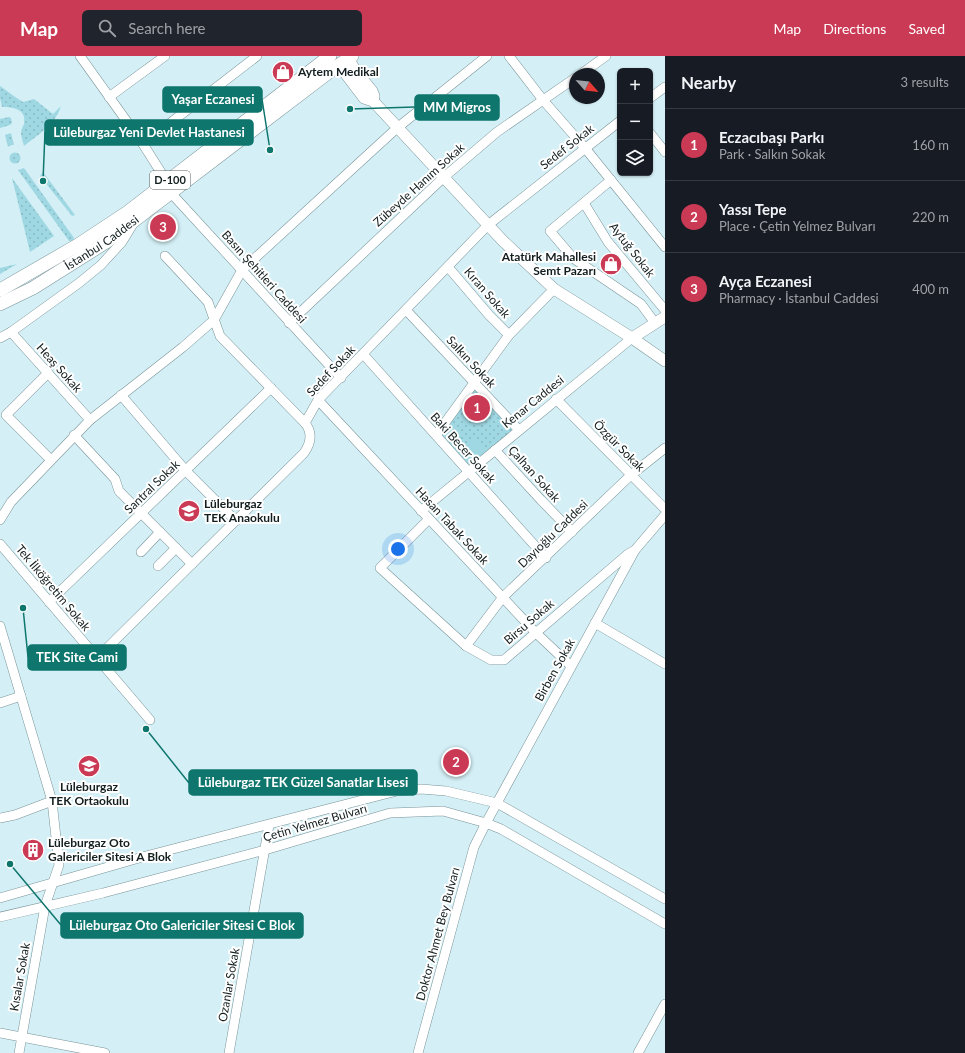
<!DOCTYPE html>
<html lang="en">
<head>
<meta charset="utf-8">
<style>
	body { margin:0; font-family:Lato,sans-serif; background:#20242c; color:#f1f3f6 }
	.controls { position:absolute; right:12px; top:12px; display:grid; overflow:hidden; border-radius:6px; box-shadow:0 1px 3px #0004 }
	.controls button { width:36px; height:36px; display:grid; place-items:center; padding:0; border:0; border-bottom:1px solid #363941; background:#171b24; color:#f1f3f6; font:20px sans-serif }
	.compass { position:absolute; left:569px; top:12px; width:36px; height:36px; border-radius:50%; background:#171b24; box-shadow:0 1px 3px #0004; rotate:117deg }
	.you { position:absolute; left:398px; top:493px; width:14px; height:14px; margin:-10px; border:3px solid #fff; border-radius:50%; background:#1a73e8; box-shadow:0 0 0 6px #1a73e833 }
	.badge { display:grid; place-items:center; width:26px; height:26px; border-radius:50%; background:#cb3a55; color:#fff; font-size:13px; font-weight:700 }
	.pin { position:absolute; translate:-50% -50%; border:2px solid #fff; box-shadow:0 1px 4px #0006 }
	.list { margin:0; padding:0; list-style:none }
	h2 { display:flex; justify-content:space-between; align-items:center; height:52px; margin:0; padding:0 16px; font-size:17px }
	h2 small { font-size:13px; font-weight:400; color:#9ea1a6 }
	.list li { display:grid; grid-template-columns:26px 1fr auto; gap:12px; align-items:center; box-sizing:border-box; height:72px; padding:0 16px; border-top:1px solid #363941 }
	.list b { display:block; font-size:15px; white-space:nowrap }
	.list p { margin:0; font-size:13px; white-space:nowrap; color:#9ea1a6 }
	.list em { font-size:13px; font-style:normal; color:#9ea1a6 }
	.icon { flex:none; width:22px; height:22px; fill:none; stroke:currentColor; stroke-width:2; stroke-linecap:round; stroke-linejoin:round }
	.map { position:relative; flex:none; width:665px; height:997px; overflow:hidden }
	header { display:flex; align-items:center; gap:24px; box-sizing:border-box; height:56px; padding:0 20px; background:#cb3a55; color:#fff }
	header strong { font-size:19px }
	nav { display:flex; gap:22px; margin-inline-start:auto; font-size:14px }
	.search { width:280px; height:36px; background:#20242c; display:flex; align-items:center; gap:10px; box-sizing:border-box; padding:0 14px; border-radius:6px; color:#9ea1a6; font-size:15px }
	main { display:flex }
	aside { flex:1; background:#171b24 }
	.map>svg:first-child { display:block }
	.green { fill:url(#green-dots) }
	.pitch { fill:#9fd8e3 }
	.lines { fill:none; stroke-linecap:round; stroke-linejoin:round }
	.minor-casing { stroke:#799398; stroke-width:10 }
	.major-casing { stroke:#799398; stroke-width:12 }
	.highway-casing { stroke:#799398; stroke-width:14 }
	.minor { stroke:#fff; stroke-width:9 }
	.major { stroke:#fff; stroke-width:11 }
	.highway { stroke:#fff; stroke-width:13 }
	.labels { text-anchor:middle; stroke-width:4; stroke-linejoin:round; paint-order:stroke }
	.shield { fill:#fff; stroke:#5a6262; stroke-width:1 }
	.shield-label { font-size:11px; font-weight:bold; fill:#131e1f }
	.poi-label { font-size:12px; font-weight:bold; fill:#131e1f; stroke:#fff; text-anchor:start }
	.street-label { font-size:12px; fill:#131e1f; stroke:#fff }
	.leader { fill:none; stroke:#0f766e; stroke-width:1.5 }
	.callout-dot { fill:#0f766e; stroke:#fff; stroke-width:1.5 }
	.callout { fill:#0f766e; stroke:#0f766e; stroke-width:1.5 }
	.callout-label { font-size:13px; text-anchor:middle; font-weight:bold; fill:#fff }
</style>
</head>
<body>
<header>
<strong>Map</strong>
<div class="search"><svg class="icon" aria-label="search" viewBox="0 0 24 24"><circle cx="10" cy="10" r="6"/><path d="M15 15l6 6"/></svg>Search here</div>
<nav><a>Map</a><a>Directions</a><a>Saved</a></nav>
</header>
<main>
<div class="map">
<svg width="665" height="997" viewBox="0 0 665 997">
	<defs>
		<pattern id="green-dots" width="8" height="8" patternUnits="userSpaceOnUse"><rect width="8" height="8" fill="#9fd8e3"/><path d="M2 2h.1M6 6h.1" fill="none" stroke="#88b9c2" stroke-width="1.8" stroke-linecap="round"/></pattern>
	</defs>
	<rect width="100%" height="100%" fill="#d4f0f6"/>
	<!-- green -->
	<g class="green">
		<path d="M0 30C8 35 14 41 23 46L34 43 53 58 61 50C55 69 39 78 24 90 23 86 21 81 21 77 21 73 23 71 24 68 27 53 13 51 2 51L0 42Z"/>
		<path d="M9 61 11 62 12 67 10 69 0 72V63Z"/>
		<path d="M11 77 14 89H11L8 91 5 79Z"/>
		<circle cx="15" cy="102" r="5.5"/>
		<path d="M24 112 74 182 73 185H69L18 114Z"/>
		<path d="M43 116 75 159 72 160 40 120Z"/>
		<path d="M12 122 54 180 30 196Z"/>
		<path d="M17 208 0 218V212Z"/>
		<path d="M475 330 514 374 468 413 439 379Z"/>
	</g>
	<!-- pitch -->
	<path class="pitch" d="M475 381 486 393 468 411 457 399Z"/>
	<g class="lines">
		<!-- minor casing -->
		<g class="minor-casing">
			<g id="minor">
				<path d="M80 0 143 88 167 126"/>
				<path d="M509 0 543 44 585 92 665 191"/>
				<path d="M581 18 606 0"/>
				<path d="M109 41 165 0"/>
				<path d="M650 42 665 31"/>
				<path d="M650 77 665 96"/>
				<path d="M143 88 257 0"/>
				<path d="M611 124 550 175 573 202 641 248 655 267"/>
				<path d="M171 137 341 322"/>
				<path d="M584 147 608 186 665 254"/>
				<path d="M165 200 208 246 220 280 305 367"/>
				<path d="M448 211 489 259 509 279"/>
				<path d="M406 254 519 374"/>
				<path d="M289 267 443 122 497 76 575 22"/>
				<path d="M11 276 90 364"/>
				<path d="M0 282 11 276 79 227 101 209 122 186 133 168"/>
				<path d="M363 298 546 502"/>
				<path d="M48 317 6 359 51 404"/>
				<path d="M121 339 186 415 236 465"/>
				<path d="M556 343 665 453"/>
				<path d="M318 344 535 576 571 610"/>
				<path d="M74 379 115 423 119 435 192 508"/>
				<path d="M436 379 509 279 554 233"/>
				<path d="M495 394 541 444 572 476"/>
				<path d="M421 455 632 282"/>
				<path d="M429 463 380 512 466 590 491 604H504L628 498 635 494 665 459"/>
				<path d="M0 464 11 446 90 364 183 291 214 264 242 214 397 72 487 0"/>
				<path d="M0 488 150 664"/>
				<path d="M141 496 160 476"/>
				<path d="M158 510 176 492"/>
				<path d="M49 546 271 332"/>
				<path d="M595 567 665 608"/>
				<path d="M0 570 52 745 59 809 45 850 19 997"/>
				<path d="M466 590 503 541 631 419 665 392"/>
				<path d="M97 602 304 397C311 387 313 377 305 367L318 344 488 169 620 65"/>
				<path d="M0 647 21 640"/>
				<path d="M0 762 15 759 52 745"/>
				<path d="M0 842 146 800 339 750 397 735 421 733 446 735 497 747 665 843"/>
				<path d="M0 861 103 837 265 794 390 757 443 755 486 767 501 773 665 868"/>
				<path d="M0 977 105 997"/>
				<path d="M229 997 269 769"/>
				<path d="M418 997 474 791 486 767 635 494"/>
				<path d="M638 997 665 948"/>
			</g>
		</g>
		<!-- major casing -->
		<g class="major-casing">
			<g id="major">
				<path d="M348 2 355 14 372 35 374 40 373 45"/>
				<path d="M339 9 364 42 373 45 502 184 554 233 632 282 665 305"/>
				<path d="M632 282 665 261"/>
			</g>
		</g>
		<!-- highway casing -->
		<g class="highway-casing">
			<g id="highway">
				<path d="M0 234 78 189 128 156 330 0"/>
				<path id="s1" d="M0 248 33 232 106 186 329 16 352 0"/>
			</g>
		</g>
		<!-- minor -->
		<use href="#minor" class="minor"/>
		<!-- major -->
		<use href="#major" class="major"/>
		<!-- highway -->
		<use href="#highway" class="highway"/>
	</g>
	<!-- icons -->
	<defs>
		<g id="shop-disc" transform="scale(1.15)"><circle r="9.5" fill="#cb3a55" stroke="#fff"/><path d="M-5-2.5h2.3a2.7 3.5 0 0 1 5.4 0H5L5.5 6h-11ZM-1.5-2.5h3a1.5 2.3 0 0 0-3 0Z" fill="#fff"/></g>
		<g id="school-disc" transform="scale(1.15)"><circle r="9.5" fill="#cb3a55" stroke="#fff"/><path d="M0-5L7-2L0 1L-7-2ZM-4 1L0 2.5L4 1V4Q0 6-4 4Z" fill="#fff"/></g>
		<g id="building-disc" transform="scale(1.15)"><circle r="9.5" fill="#cb3a55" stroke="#fff"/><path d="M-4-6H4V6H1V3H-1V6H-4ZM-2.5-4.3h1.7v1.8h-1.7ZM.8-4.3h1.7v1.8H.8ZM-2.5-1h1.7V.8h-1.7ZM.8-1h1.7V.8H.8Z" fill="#fff"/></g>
	</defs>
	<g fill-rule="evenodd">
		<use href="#shop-disc" x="283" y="16"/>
		<use href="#shop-disc" x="611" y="208"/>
		<use href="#school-disc" x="189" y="455"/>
		<use href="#school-disc" x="89" y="710"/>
		<use href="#building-disc" x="33" y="794"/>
	</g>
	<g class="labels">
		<!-- shield labels -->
		<rect class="shield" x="150" y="115" width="40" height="18" rx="3"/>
		<g class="shield-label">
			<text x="170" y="128">D-100</text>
		</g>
		<!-- poi labels -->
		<g class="poi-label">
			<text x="298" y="20">Aytem Medikal</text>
			<text x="596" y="205" text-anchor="end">Atatürk Mahallesi<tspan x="596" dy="14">Semt Pazarı</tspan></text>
			<text x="204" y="452">Lüleburgaz<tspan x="204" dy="14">TEK Anaokulu</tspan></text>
			<text x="89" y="735" text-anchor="middle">Lüleburgaz<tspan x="89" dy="14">TEK Ortaokulu</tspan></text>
			<text x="48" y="791">Lüleburgaz Oto<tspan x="48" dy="14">Galericiler Sitesi A Blok</tspan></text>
		</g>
		<!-- street labels -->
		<g class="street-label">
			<text transform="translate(567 91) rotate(-38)" y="4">Sedef Sokak</text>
			<text transform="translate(419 129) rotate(-42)" y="4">Zübeyde Hanım Sokak</text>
			<text dy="4" stroke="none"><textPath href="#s1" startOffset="119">İstanbul Caddesi</textPath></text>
			<text transform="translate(632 194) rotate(52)" y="4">Aytuğ Sokak</text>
			<text transform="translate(264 221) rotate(48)" y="4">Basın Şehitleri Caddesi</text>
			<text transform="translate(487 237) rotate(49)" y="4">Kıran Sokak</text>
			<text transform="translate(471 306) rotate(47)" y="4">Salkın Sokak</text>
			<text transform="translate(59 312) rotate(48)" y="4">Heaş Sokak</text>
			<text transform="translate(331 315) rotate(-47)" y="4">Sedef Sokak</text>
			<text transform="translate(533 346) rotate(-39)" y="4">Kenar Caddesi</text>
			<text transform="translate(619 390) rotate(45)" y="4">Özgür Sokak</text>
			<text transform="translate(463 392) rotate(48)" y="4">Baki Becer Sokak</text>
			<text transform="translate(534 418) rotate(48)" y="4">Çalhan Sokak</text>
			<text transform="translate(152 431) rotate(-44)" y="4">Santral Sokak</text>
			<text transform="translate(452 470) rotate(47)" y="4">Hasan Tabak Sokak</text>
			<text transform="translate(553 478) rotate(-44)" y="4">Dayıoğlu Caddesi</text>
			<text transform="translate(53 532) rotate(50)" y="4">Tek İlköğretim Sokak</text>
			<text transform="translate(529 566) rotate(-41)" y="4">Birsu Sokak</text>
			<text transform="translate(555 614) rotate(-61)" y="4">Birben Sokak</text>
			<text transform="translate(315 767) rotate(-16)" y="4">Çetin Yelmez Bulvarı</text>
			<text transform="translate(438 878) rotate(-75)" y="4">Doktor Ahmet Bey Bulvarı</text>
			<text transform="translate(20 921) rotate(-80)" y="4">Kısalar Sokak</text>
			<text transform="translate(229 929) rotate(-80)" y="4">Ozanlar Sokak</text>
		</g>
	</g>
	<!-- callouts -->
	<path class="leader" d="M270 94L262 43M350 53L415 51M43 125L45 76M23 552L28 601M146 673L189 727M10 808L61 869"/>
	<g class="callout-dot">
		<circle cx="270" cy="94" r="4"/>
		<circle cx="350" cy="53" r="4"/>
		<circle cx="43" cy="125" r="4"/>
		<circle cx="23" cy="552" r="4"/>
		<circle cx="146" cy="673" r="4"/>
		<circle cx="10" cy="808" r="4"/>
	</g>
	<g class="callout">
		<rect x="163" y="31" width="99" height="25" rx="4"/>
		<rect x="415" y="39" width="84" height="25" rx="4"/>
		<rect x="45" y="64" width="208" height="25" rx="4"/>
		<rect x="28" y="589" width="98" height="25" rx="4"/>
		<rect x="189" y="714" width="228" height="25" rx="4"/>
		<rect x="61" y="857" width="242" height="25" rx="4"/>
	</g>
	<g class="callout-label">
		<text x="213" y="48">Yaşar Eczanesi</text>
		<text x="457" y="56">MM Migros</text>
		<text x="149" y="81">Lüleburgaz Yeni Devlet Hastanesi</text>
		<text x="77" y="606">TEK Site Cami</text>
		<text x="303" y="731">Lüleburgaz TEK Güzel Sanatlar Lisesi</text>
		<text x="182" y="874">Lüleburgaz Oto Galericiler Sitesi C Blok</text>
	</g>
</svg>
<div class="controls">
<button>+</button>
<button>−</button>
<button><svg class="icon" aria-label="layers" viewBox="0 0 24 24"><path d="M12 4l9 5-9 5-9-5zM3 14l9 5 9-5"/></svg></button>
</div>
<svg class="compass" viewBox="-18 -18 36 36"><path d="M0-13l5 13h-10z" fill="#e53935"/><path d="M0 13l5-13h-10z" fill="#9ea1a6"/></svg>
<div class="you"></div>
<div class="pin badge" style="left:477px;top:352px">1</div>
<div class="pin badge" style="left:456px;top:706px">2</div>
<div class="pin badge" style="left:163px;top:171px">3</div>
</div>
<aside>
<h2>Nearby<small>3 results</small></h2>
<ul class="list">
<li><span class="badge">1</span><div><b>Eczacıbaşı Parkı</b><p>Park · Salkın Sokak</p></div><em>160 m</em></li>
<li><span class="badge">2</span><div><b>Yassı Tepe</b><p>Place · Çetin Yelmez Bulvarı</p></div><em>220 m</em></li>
<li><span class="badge">3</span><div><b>Ayça Eczanesi</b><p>Pharmacy · İstanbul Caddesi</p></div><em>400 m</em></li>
</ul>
</aside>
</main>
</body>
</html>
